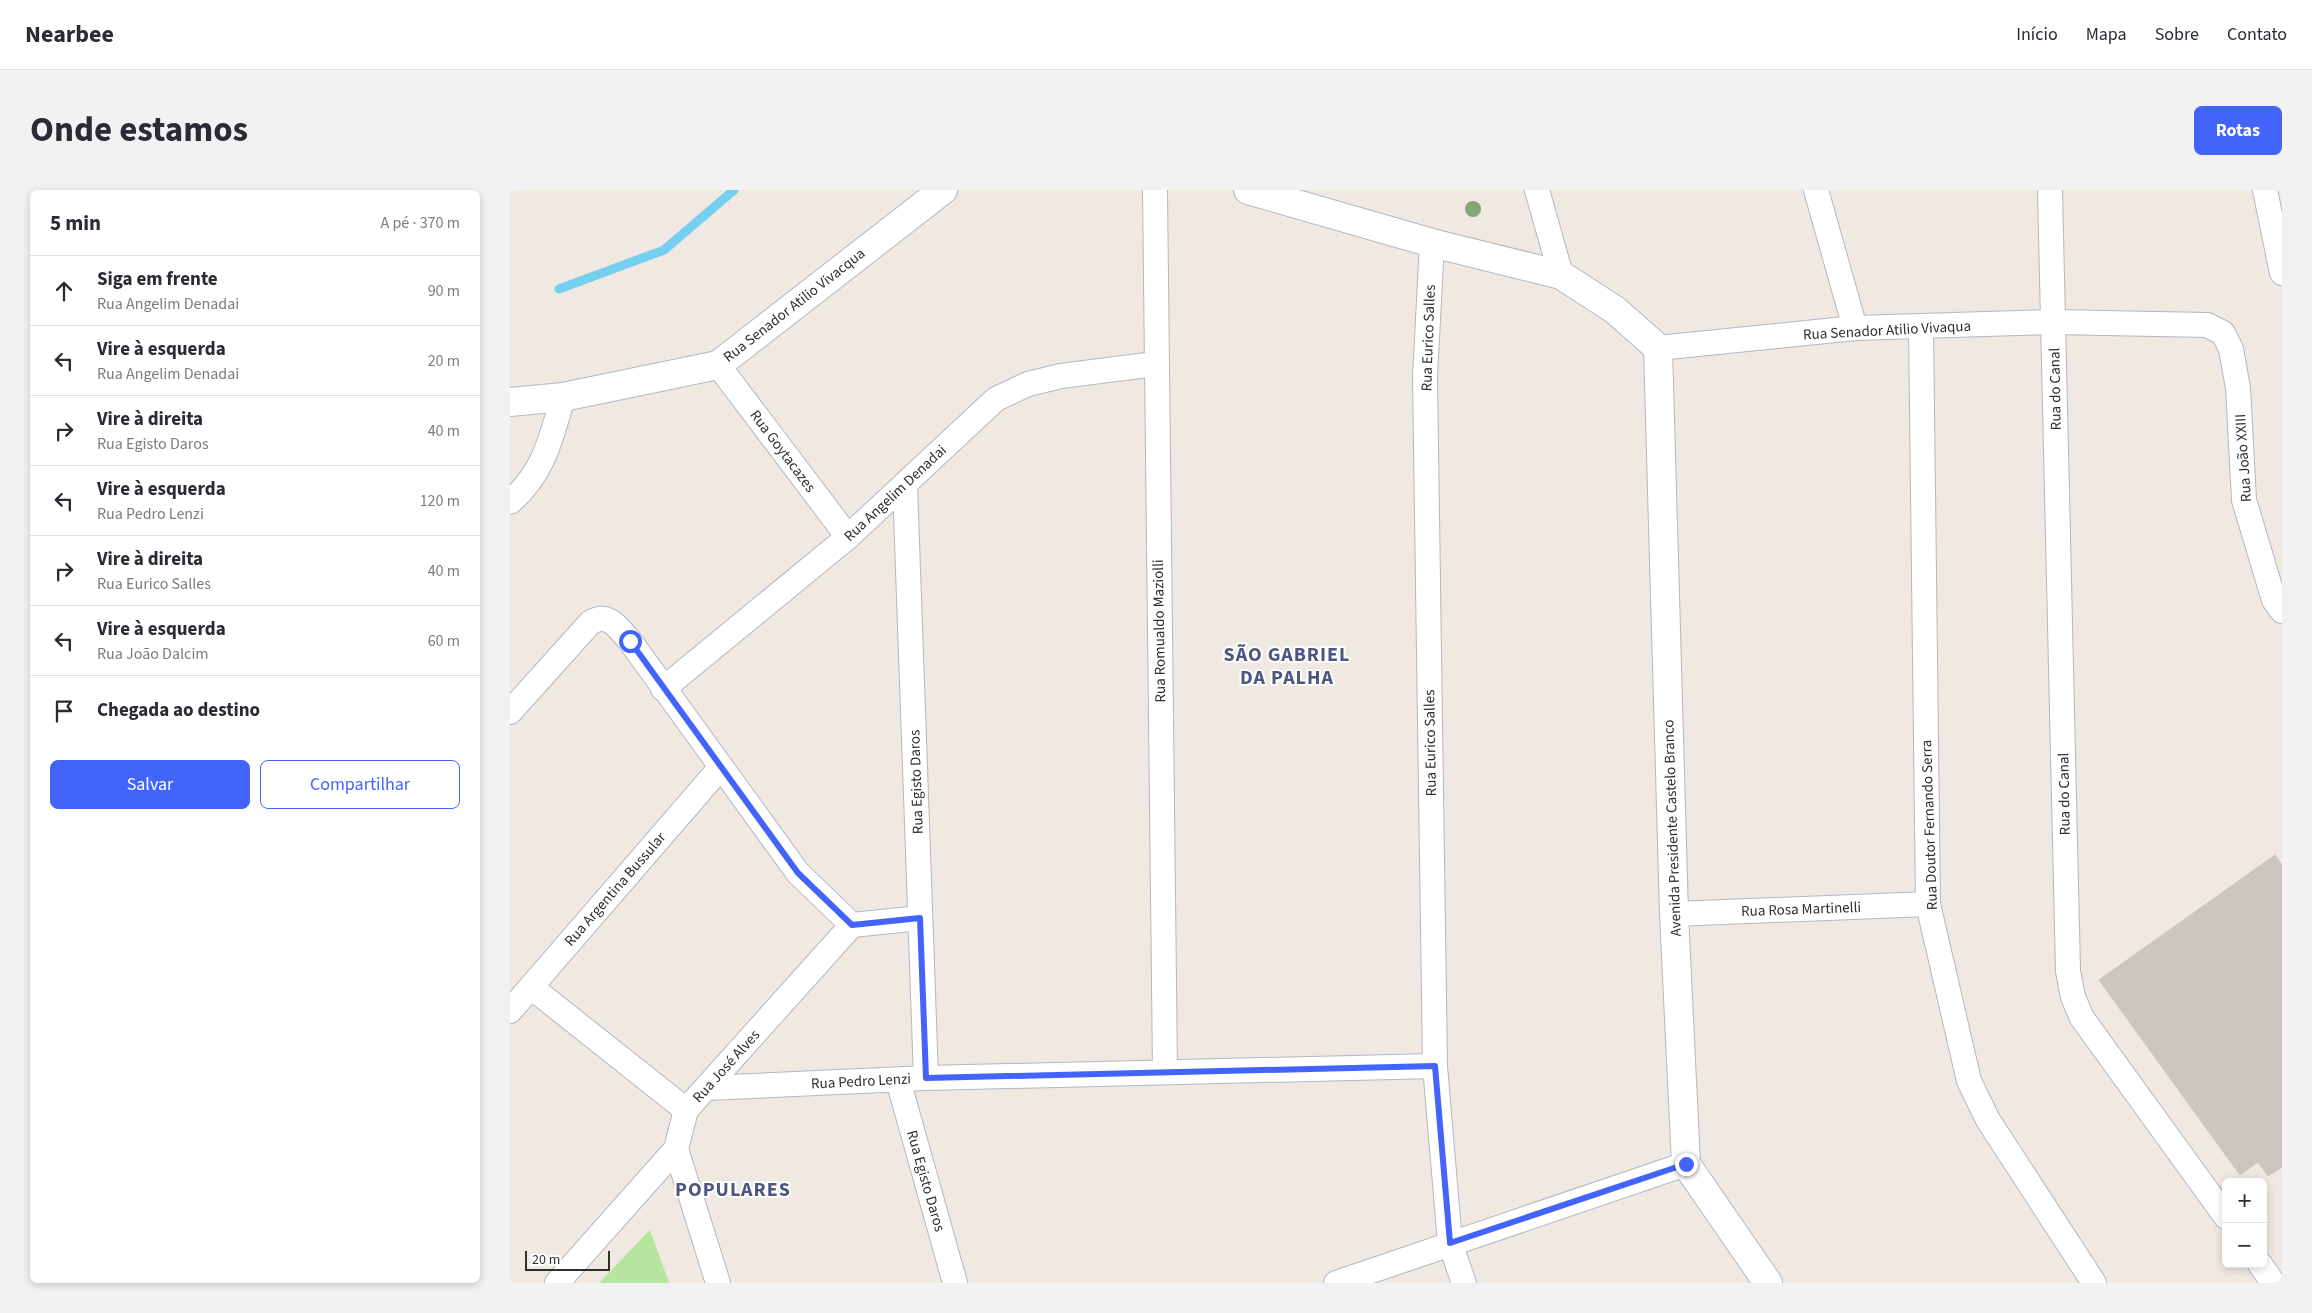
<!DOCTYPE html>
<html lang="pt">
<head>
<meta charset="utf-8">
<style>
	body { margin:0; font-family:"Source Sans 3",sans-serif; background:#f2f2f3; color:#2b2b33 }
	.controls { position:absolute; right:15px; bottom:15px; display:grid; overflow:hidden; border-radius:8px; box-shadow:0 2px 8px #0003 }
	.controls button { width:45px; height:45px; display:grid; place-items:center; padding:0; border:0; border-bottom:1px solid #e1e1e2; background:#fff; color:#2b2b33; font:25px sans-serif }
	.scale { position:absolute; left:15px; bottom:12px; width:85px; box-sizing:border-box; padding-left:5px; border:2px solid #2e2e2e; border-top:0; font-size:14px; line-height:18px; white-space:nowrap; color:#2e2e2e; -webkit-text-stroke:4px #fff; paint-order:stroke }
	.stop { position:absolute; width:15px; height:15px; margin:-11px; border:4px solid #4264fb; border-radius:50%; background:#fff }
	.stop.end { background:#4264fb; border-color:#fff; box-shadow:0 1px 5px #0008 }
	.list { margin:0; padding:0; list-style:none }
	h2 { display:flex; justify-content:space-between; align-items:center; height:65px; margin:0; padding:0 20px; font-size:21px }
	h2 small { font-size:16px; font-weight:400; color:#7c7c81 }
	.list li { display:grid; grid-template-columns:32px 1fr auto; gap:15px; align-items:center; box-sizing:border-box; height:70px; padding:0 20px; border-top:1px solid #e1e1e2 }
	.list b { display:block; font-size:19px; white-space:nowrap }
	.list p { margin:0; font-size:16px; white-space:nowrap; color:#7c7c81 }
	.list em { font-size:16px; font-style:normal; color:#7c7c81 }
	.actions { display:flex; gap:10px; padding:15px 20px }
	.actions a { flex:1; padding:11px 0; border:1px solid #4264fb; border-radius:8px; text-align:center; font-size:18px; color:#4264fb }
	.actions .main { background:#4264fb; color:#fff }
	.icon { flex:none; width:28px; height:28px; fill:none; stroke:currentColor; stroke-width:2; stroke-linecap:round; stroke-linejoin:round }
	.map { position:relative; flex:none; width:1772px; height:1093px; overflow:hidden; border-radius:8px }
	header { display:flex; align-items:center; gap:30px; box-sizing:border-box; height:70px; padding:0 25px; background:#fff; border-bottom:1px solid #e1e1e2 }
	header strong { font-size:24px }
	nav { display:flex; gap:28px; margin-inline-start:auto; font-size:18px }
	.intro { display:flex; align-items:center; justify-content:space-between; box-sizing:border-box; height:120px; padding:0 30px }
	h1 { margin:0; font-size:35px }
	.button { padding:12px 22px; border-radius:8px; background:#4264fb; color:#fff; font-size:18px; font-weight:700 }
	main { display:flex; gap:30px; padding:0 30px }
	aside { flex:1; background:#fff; border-radius:8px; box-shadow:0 2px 8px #0003 }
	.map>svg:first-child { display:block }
	.green { fill:#b6e59e }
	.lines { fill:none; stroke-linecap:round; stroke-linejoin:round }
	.stream { stroke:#75cff0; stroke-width:9 }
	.building { fill:#cbc7bf; stroke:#cbc5ba }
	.minor-casing { stroke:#b4b7c1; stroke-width:26 }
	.tertiary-casing { stroke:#b4b7c1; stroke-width:30 }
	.minor { stroke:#fff; stroke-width:24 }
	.tertiary { stroke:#fff; stroke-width:28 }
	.tree { fill:#84a574 }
	.route { stroke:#4264fb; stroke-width:6 }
	.labels { text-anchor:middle; stroke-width:4; stroke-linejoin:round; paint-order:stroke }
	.street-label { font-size:15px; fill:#2e2e2e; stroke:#fff }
	.district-label { font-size:20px; font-weight:bold; letter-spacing:1px; fill:#4d5680; stroke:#fff }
</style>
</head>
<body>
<header>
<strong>Nearbee</strong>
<nav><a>Início</a><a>Mapa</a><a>Sobre</a><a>Contato</a></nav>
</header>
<div class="intro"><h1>Onde estamos</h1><a class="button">Rotas</a></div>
<main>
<aside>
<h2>5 min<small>A pé · 370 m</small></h2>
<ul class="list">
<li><svg class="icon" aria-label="ahead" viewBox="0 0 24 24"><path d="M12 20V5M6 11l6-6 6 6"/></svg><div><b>Siga em frente</b><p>Rua Angelim Denadai</p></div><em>90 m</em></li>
<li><svg class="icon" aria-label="left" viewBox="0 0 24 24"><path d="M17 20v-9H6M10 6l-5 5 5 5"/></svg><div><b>Vire à esquerda</b><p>Rua Angelim Denadai</p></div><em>20 m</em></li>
<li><svg class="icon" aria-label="right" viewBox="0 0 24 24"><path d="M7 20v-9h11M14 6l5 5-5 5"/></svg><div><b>Vire à direita</b><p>Rua Egisto Daros</p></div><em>40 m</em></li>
<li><svg class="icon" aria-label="left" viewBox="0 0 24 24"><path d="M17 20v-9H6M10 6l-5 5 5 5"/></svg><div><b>Vire à esquerda</b><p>Rua Pedro Lenzi</p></div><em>120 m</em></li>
<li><svg class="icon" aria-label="right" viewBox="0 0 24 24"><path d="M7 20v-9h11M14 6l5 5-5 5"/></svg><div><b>Vire à direita</b><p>Rua Eurico Salles</p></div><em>40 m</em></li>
<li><svg class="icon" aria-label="left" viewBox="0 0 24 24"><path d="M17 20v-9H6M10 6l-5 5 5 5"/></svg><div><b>Vire à esquerda</b><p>Rua João Dalcim</p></div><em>60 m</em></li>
<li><svg class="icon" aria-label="arrive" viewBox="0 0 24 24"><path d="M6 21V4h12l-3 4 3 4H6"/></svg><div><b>Chegada ao destino</b></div></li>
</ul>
<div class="actions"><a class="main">Salvar</a><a>Compartilhar</a></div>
</aside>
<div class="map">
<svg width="1772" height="1093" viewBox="0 0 1772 1093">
	<rect width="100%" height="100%" fill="#efe9e1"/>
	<!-- green -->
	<path class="green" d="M140 1040 159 1093H89Z"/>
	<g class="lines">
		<!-- stream -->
		<path class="stream" d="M49 99 154 60 224 0"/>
	</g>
	<!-- building -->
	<path class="building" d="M1765 665 1772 675V977L1758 986 1748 972 1730 985 1589 790Z"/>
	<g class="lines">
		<!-- minor casing -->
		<g class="minor-casing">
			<g id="minor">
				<path d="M645 0 655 881"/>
				<path d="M1027 0 1051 85"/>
				<path d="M1306 0 1345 138"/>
				<path d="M1540 0 1558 781 1563 807 1572 828 1716 1027"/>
				<path d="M1755 0 1772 83"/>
				<path d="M922 53 915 187 925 876 940 1053 954 1093"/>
				<path d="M1411 137 1418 714 1459 891 1478 930 1584 1093"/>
				<path d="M1148 158 1345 138 1544 132 1697 135 1713 143 1721 159 1728 198 1734 310 1764 410 1772 421"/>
				<path d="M208 175 338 347"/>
				<path d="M395 295 416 888"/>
				<path d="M0 312C34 283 41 248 53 207"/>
				<path d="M153 499 338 347 486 209 518 194 551 186 645 174"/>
				<path d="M0 522 80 433C99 421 108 438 120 451L288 683 342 735 410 728"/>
				<path d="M1164 724 1418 714"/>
				<path d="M21 797 176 920"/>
				<path d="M0 821 211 577"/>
				<path d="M388 890 445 1093"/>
				<path d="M197 898 416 888 925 876"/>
				<path d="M166 959 208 1093"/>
				<path d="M1750 1074 1763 1093"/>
				<path d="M47 1093 166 959 176 920 342 735"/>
				<path d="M826 1093 1176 974"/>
			</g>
		</g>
		<!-- tertiary casing -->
		<g class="tertiary-casing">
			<g id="tertiary">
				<path d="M738 0 922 53 1051 85 1105 120 1148 158 1164 724 1176 974 1258 1093"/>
				<path d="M0 212 53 207 208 175 433 0"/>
			</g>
		</g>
		<!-- minor -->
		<use href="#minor" class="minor"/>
		<!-- tertiary -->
		<use href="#tertiary" class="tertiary"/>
	</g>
	<!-- trees -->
	<circle class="tree" cx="963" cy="19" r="8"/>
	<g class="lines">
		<!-- route -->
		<path class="route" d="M120 451 288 683 342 735 410 728 416 888 925 876 940 1053 1176 974"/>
	</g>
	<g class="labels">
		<!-- street labels -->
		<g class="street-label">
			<text transform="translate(284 115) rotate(-38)" y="5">Rua Senador Atilio Vivacqua</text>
			<text transform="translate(1377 140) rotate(-3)" y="5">Rua Senador Atilio Vivaqua</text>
			<text transform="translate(918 148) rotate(-88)" y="5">Rua Eurico Salles</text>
			<text transform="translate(1545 199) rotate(-91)" y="5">Rua do Canal</text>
			<text transform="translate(273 261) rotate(53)" y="5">Rua Goytacazes</text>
			<text transform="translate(1733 268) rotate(-94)" y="5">Rua João XXIII</text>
			<text transform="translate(385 303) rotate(-43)" y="5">Rua Angelim Denadai</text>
			<text transform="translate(649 441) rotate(-91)" y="5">Rua Romualdo Maziolli</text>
			<text transform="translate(920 553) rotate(-91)" y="5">Rua Eurico Salles</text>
			<text transform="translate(406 592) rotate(-92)" y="5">Rua Egisto Daros</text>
			<text transform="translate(1554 604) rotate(-91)" y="5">Rua do Canal</text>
			<text transform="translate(1419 635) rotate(-92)" y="5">Rua Doutor Fernando Serra</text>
			<text transform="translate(1162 638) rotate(-92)" y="5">Avenida Presidente Castelo Branco</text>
			<text transform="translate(105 699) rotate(-49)" y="5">Rua Argentina Bussular</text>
			<text transform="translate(1291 719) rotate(-2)" y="5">Rua Rosa Martinelli</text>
			<text transform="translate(216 876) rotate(-48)" y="5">Rua José Alves</text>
			<text transform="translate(351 891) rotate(-3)" y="5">Rua Pedro Lenzi</text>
			<text transform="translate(416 991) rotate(74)" y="5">Rua Egisto Daros</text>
		</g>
		<!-- district labels -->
		<g class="district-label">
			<text x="777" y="471">SÃO GABRIEL<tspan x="777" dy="23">DA PALHA</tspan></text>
			<text x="223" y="1006">POPULARES</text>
		</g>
	</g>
</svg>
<div class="controls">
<button>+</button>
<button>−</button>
</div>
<div class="scale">20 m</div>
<div class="stop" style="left:120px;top:451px"></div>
<div class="stop end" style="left:1176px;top:974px"></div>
</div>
</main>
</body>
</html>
